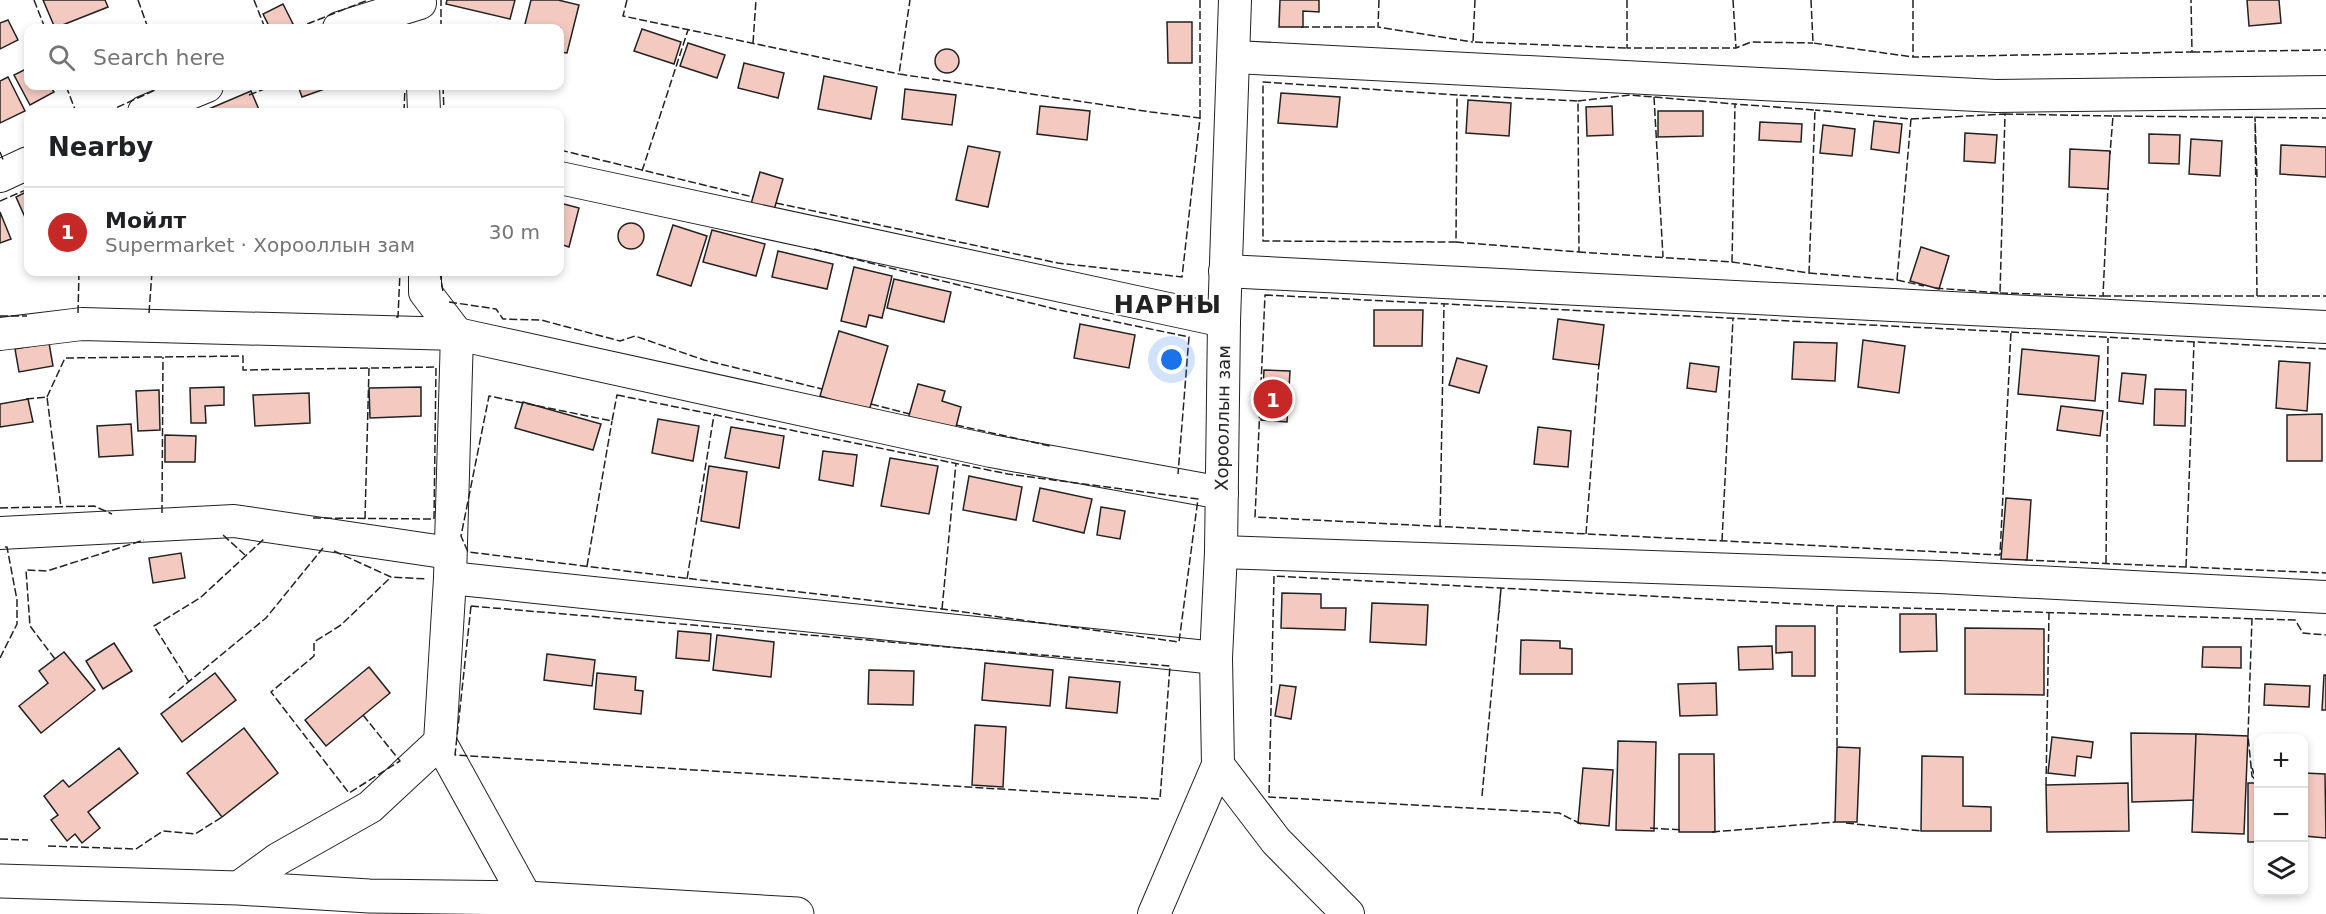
<!DOCTYPE html>
<html lang="en">
<head>
<meta charset="utf-8">
<style>
	body { margin:0; font-family:"DejaVu Sans",sans-serif; background:#f2f2f2; color:#202124 }
	.controls { position:absolute; right:18px; bottom:18px; display:grid; overflow:hidden; border-radius:12px; box-shadow:0 3px 9px #0003 }
	.controls button { width:54px; height:54px; display:grid; place-items:center; padding:0; border:0; border-bottom:2px solid #e0e0e0; background:#fff; color:#202124; font:30px sans-serif }
	.you { position:absolute; left:1172px; top:360px; width:21px; height:21px; margin:-15px; border:4px solid #fff; border-radius:50%; background:#1a73e8; box-shadow:0 0 0 9px #1a73e833 }
	.badge { display:grid; place-items:center; width:39px; height:39px; border-radius:50%; background:#c62828; color:#fff; font-size:20px; font-weight:700 }
	.pin { position:absolute; translate:-50% -50%; border:3px solid #fff; box-shadow:0 2px 6px #0006 }
	.list { margin:0; padding:0; list-style:none }
	h2 { display:flex; justify-content:space-between; align-items:center; height:78px; margin:0; padding:0 24px; font-size:26px }
	h2 small { font-size:20px; font-weight:400; color:#757577 }
	.list li { display:grid; grid-template-columns:39px 1fr auto; gap:18px; align-items:center; box-sizing:border-box; height:90px; padding:0 24px; border-top:2px solid #e0e0e0 }
	.list b { display:block; font-size:22px; white-space:nowrap }
	.list p { margin:0; font-size:20px; white-space:nowrap; color:#757577 }
	.list em { font-size:20px; font-style:normal; color:#757577 }
	.icon { flex:none; width:33px; height:33px; fill:none; stroke:currentColor; stroke-width:2; stroke-linecap:round; stroke-linejoin:round }
	.map { position:relative; flex:none; width:2326px; height:914px; overflow:hidden }
	.search { position:absolute; background:#fff; box-shadow:0 3px 9px #0003; left:24px; top:24px; width:540px; height:66px; display:flex; align-items:center; gap:15px; box-sizing:border-box; padding:0 21px; border-radius:12px; color:#757577; font-size:22px }
	.panel { position:absolute; background:#fff; box-shadow:0 3px 9px #0003; left:24px; top:108px; width:540px; height:168px; border-radius:12px }
	.map>svg:first-child { display:block }
	.building { fill:#f3c9c0; stroke:#222; stroke-width:1.5 }
	.lines { fill:none; stroke-linecap:round; stroke-linejoin:round }
	.minor-casing { stroke:#222; stroke-width:34 }
	.major-casing { stroke:#222; stroke-width:35 }
	.minor { stroke:#fff; stroke-width:32 }
	.major { stroke:#fff; stroke-width:33 }
	.fence { stroke:#222; stroke-width:1.5; stroke-dasharray:8 3; stroke-linecap:butt }
	.labels { text-anchor:middle; stroke-width:4.5; stroke-linejoin:round; paint-order:stroke }
	.street-label { font-size:18px; fill:#222; stroke:#fff }
	.district-label { font-size:24px; font-weight:bold; letter-spacing:1.5px; fill:#222; stroke:#fff }
</style>
</head>
<body>
<div class="map">
<svg width="2326" height="914" viewBox="0 0 2326 914">
	<rect width="100%" height="100%" fill="#fff"/>
	<!-- building -->
	<g class="building">
		<path d="M43 0H105L108 7 55 28Z"/>
		<path d="M447 0H515L510 19 446 4Z"/>
		<path d="M531 0H558L579 5 567 53 560 52V28H524Z"/>
		<path d="M1280 0H1319V12L1303 11V27H1279Z"/>
		<path d="M2247 0H2279L2281 23 2249 26Z"/>
		<path d="M283 4 293 24 285 28H270L263 14Z"/>
		<path d="M8 20 18 40 0 49V23Z"/>
		<path d="M1167 22H1192V63H1168Z"/>
		<path d="M642 29 681 42 674 64 634 51Z"/>
		<path d="M688 43 725 55 717 78 680 66Z"/>
		<circle cx="947" cy="61" r="12"/>
		<path d="M744 63 784 73 778 98 738 88Z"/>
		<path d="M28 68V86H50L54 92 30 105 14 75Z"/>
		<path d="M824 76 877 87 871 119 818 109Z"/>
		<path d="M8 77 25 111 0 123V81Z"/>
		<path d="M298 86H333L302 97Z"/>
		<path d="M905 89 956 95 952 125 902 119Z"/>
		<path d="M251 91 260 112H204V111Z"/>
		<path d="M1281 93 1340 97 1337 127 1278 123Z"/>
		<path d="M1468 100 1511 103 1509 136 1466 133Z"/>
		<path d="M1040 106 1090 111 1087 140 1037 134Z"/>
		<path d="M1612 106 1613 135 1587 136 1586 107Z"/>
		<path d="M1658 111H1703V136L1658 137Z"/>
		<path d="M1874 121 1902 124 1899 153 1871 149Z"/>
		<path d="M1760 122 1802 124 1801 142 1759 140Z"/>
		<path d="M1823 125 1855 129 1852 156 1820 153Z"/>
		<path d="M1965 133 1997 135 1995 163 1964 161Z"/>
		<path d="M2149 134 2180 135 2179 164 2149 163Z"/>
		<path d="M2191 139 2222 141 2220 176 2189 174Z"/>
		<path d="M2281 145 2326 147V177L2280 174Z"/>
		<path d="M968 146 1000 152 988 207 956 200Z"/>
		<path d="M2070 149 2110 151 2108 189 2069 187Z"/>
		<path d="M760 172 783 179 774 210 751 204Z"/>
		<path d="M28 191V224L16 197Z"/>
		<path d="M560 203 579 208 569 247 560 244Z"/>
		<path d="M0 212 11 239 0 243Z"/>
		<circle cx="631" cy="236" r="13"/>
		<path d="M673 225 707 236 691 286 657 275Z"/>
		<path d="M712 230 765 244 756 276 703 262Z"/>
		<path d="M1921 247 1949 256 1939 289 1910 281Z"/>
		<path d="M778 251 833 264 827 289 772 277Z"/>
		<path d="M854 267 892 276 882 318 869 315 866 327 841 321Z"/>
		<path d="M894 279 951 292 944 322 887 308Z"/>
		<path d="M1374 310H1423L1422 346H1374Z"/>
		<path d="M1558 319 1604 325 1599 365 1553 359Z"/>
		<path d="M1080 324 1135 335 1129 368 1074 358Z"/>
		<path d="M839 331 888 346 869 411 820 396Z"/>
		<path d="M1863 340 1905 346 1899 393 1858 387Z"/>
		<path d="M1794 342 1837 343 1835 381 1792 379Z"/>
		<path d="M49 343 53 366 19 372 15 349Z"/>
		<path d="M2022 349 2099 356 2095 401 2018 394Z"/>
		<path d="M1457 358 1487 366 1479 393 1449 385Z"/>
		<path d="M2279 361 2310 363 2307 411 2276 408Z"/>
		<path d="M1690 363 1719 367 1716 392 1687 388Z"/>
		<path d="M1264 370 1290 371 1287 422 1261 420Z"/>
		<path d="M2122 373 2146 375 2143 404 2119 401Z"/>
		<path d="M918 384 945 391 942 401 961 407 955 431 908 419Z"/>
		<path d="M224 387V405L205 406 206 423H191L190 388Z"/>
		<path d="M421 387V416L370 418 369 388Z"/>
		<path d="M2155 389 2186 390 2185 426 2154 425Z"/>
		<path d="M159 390 160 430 138 431 136 391Z"/>
		<path d="M309 393 310 423 255 426 253 395Z"/>
		<path d="M28 399 33 422 0 427V404Z"/>
		<path d="M523 402 601 424 593 450 515 428Z"/>
		<path d="M2061 406 2103 411 2100 436 2057 430Z"/>
		<path d="M2322 414V461H2287V415Z"/>
		<path d="M658 419 699 426 693 461 652 453Z"/>
		<path d="M131 424 133 455 99 457 97 426Z"/>
		<path d="M731 427 784 436 779 468 725 458Z"/>
		<path d="M1538 427 1571 431 1568 467 1534 464Z"/>
		<path d="M165 435 196 436 195 462H165Z"/>
		<path d="M823 451 857 455 853 486 819 480Z"/>
		<path d="M890 458 938 466 929 514 881 506Z"/>
		<path d="M709 466 747 472 739 528 701 521Z"/>
		<path d="M969 476 1022 487 1016 520 963 510Z"/>
		<path d="M1040 488 1092 499 1084 533 1033 521Z"/>
		<path d="M2006 498 2031 500 2027 560 2001 559Z"/>
		<path d="M1101 507 1125 511 1120 539 1097 535Z"/>
		<path d="M181 553 185 578 153 583 149 558Z"/>
		<path d="M1282 593 1321 594V608H1346L1345 630 1281 628Z"/>
		<path d="M1372 603 1428 605 1426 645 1370 642Z"/>
		<path d="M1900 614H1936L1937 651 1900 652Z"/>
		<path d="M1776 626H1815V676H1792V652L1776 653Z"/>
		<path d="M1965 628 2044 629V695L1965 694Z"/>
		<path d="M678 631 711 634 709 661 676 658Z"/>
		<path d="M717 635 774 642 771 677 713 670Z"/>
		<path d="M1521 640 1560 641V648L1572 649V674H1520Z"/>
		<path d="M114 643 132 671 103 689 86 661Z"/>
		<path d="M1772 646 1773 669 1739 670 1738 647Z"/>
		<path d="M2203 647H2241V668L2202 667Z"/>
		<path d="M64 652 95 690 41 733 19 706 48 683 39 671Z"/>
		<path d="M547 654 595 660 592 686 544 680Z"/>
		<path d="M985 663 1053 670 1050 706 982 700Z"/>
		<path d="M369 667 390 693 326 746 305 720Z"/>
		<path d="M869 670 914 671 913 705 868 704Z"/>
		<path d="M215 673 236 700 182 742 161 714Z"/>
		<path d="M597 673 636 677 635 690 643 691 641 714 594 709Z"/>
		<path d="M2324 675H2326V710H2322Z"/>
		<path d="M1069 677 1120 682 1117 713 1066 708Z"/>
		<path d="M1716 683 1717 715 1680 716 1678 684Z"/>
		<path d="M2265 684 2310 686 2309 707 2264 705Z"/>
		<path d="M1280 685 1296 687 1291 719 1275 716Z"/>
		<path d="M975 725 1006 727 1003 787 972 785Z"/>
		<path d="M244 728 278 773 222 817 187 773Z"/>
		<path d="M2131 733 2196 734V800L2132 802Z"/>
		<path d="M2196 734 2248 736 2244 834 2192 832Z"/>
		<path d="M2052 737 2093 742 2091 758 2077 756 2075 776 2048 773Z"/>
		<path d="M1618 741 1656 742 1654 831 1616 830Z"/>
		<path d="M1837 747 1860 748 1857 822H1835Z"/>
		<path d="M119 748 138 773 88 812 100 828 82 843 75 834 67 841 51 820 58 815 44 796 63 780 69 787Z"/>
		<path d="M1679 754H1714L1715 832H1679Z"/>
		<path d="M1922 756 1963 757V806L1991 807V831H1921Z"/>
		<path d="M1583 768 1613 770 1609 826 1578 823Z"/>
		<path d="M2304 773 2325 774 2326 838 2304 836Z"/>
		<path d="M2128 783 2129 831 2047 832 2046 785Z"/>
		<rect x="2248" y="783" width="10" height="59"/>
	</g>
	<g class="lines">
		<!-- minor casing -->
		<g class="minor-casing">
			<g id="minor">
				<path d="M339 28 420 3"/>
				<path d="M1235 57 1996 96 2326 92"/>
				<path d="M423 86 424 112"/>
				<path d="M144 112 207 86"/>
				<path d="M0 176 28 163"/>
				<path d="M560 178 1224 321"/>
				<path d="M1225 271 2326 327"/>
				<path d="M425 272V292L457 334 450 578 440 742 526 898"/>
				<path d="M0 334 82 324 457 334 991 451 1222 493"/>
				<path d="M0 533 234 521 450 553"/>
				<path d="M1221 552 1939 577 2326 597"/>
				<path d="M450 578 1216 658"/>
				<path d="M1218 765 1276 841 1348 914"/>
				<path d="M238 888 278 859 370 807 440 742"/>
				<path d="M1154 914 1218 765 1216 658 1221 552 1224 321 1235 0"/>
			</g>
		</g>
		<!-- major casing -->
		<g class="major-casing">
			<path id="major" d="M0 881 238 888 369 896 526 898 797 914"/>
		</g>
		<!-- minor -->
		<use href="#minor" class="minor"/>
		<!-- major -->
		<use href="#major" class="major"/>
		<!-- fence -->
		<g class="fence">
			<path d="M34 0 45 28"/>
			<path d="M138 0 148 28"/>
			<path d="M254 0 265 28"/>
			<path d="M627 0 623 16 899 74"/>
			<path d="M1200 0V118"/>
			<path d="M1379 0 1378 27 1473 42"/>
			<path d="M1475 0 1473 42 1627 48"/>
			<path d="M1627 0V48H1736"/>
			<path d="M1733 0 1736 48 1751 42 1813 43"/>
			<path d="M1811 0 1813 43 1913 57"/>
			<path d="M1913 0V57L2192 52 2191 0"/>
			<path d="M1301 27H1378"/>
			<path d="M297 28 368 0"/>
			<path d="M441 28V0"/>
			<path d="M753 43 756 0"/>
			<path d="M2192 52 2326 50"/>
			<path d="M1263 82 1457 95 1456 242 1263 241Z"/>
			<path d="M66 86 76 112"/>
			<path d="M443 86 444 112"/>
			<path d="M249 95 272 86"/>
			<path d="M1654 97 1663 257"/>
			<path d="M1578 101 1630 95 1735 104 1732 262 1579 252"/>
			<path d="M107 112 164 86"/>
			<path d="M404 112 405 86"/>
			<path d="M2005 114 2113 116 2110 154"/>
			<path d="M2113 116 2326 118"/>
			<path d="M1911 119 2005 114 2000 293 1935 288"/>
			<path d="M560 150 753 197"/>
			<path d="M0 152 4 162"/>
			<path d="M642 171 688 30"/>
			<path d="M0 201 28 189"/>
			<path d="M776 203 1058 263 1182 277 1200 118 1151 112 899 74 910 0"/>
			<path d="M1456 242 1579 252 1578 101 1457 95"/>
			<path d="M814 249 1059 310 1189 337 1178 474"/>
			<path d="M1732 262 1809 273 1815 110 1735 104"/>
			<path d="M440 272 443 292"/>
			<path d="M1809 273 1897 280 1911 119 1815 110"/>
			<path d="M1897 280 1924 286"/>
			<path d="M2000 293 2103 296 2108 187"/>
			<path d="M1265 295 2011 332 2000 555 1255 517Z"/>
			<path d="M2103 296H2326"/>
			<path d="M2257 296 2255 117 2257 177"/>
			<path d="M449 302 496 309 503 319 541 320 620 341 635 336 704 360 822 389"/>
			<path d="M78 313 79 272"/>
			<path d="M149 313 152 272"/>
			<path d="M0 316H27"/>
			<path d="M396 317H398L400 272"/>
			<path d="M2011 332 2326 349"/>
			<path d="M617 395 1008 474 1198 499 1179 642 942 609 468 552 461 536 489 396 612 421Z"/>
			<path d="M47 397 65 358 243 356V370L436 367 434 519 313 518"/>
			<path d="M26 399 47 397 61 507"/>
			<path d="M871 404 910 414"/>
			<path d="M956 425 1050 446"/>
			<path d="M0 508 94 506 112 514"/>
			<path d="M162 513 163 357"/>
			<path d="M365 519 369 368"/>
			<path d="M1440 527 1444 304"/>
			<path d="M1586 534 1599 363"/>
			<path d="M223 535 245 555"/>
			<path d="M1722 541 1733 318"/>
			<path d="M334 551 391 577 427 579"/>
			<path d="M2025 560 2326 573"/>
			<path d="M2106 563 2108 338"/>
			<path d="M587 566 612 421"/>
			<path d="M2186 567 2194 342"/>
			<path d="M687 579 714 415"/>
			<path d="M471 606 1170 666 1160 799 455 755Z"/>
			<path d="M1837 606 2295 620 2303 633 2326 635"/>
			<path d="M942 609 956 463"/>
			<path d="M0 658 17 624V600L7 547H3"/>
			<path d="M55 659 30 626 26 570 47 571 144 540"/>
			<path d="M189 682 154 626 200 598 264 539"/>
			<path d="M169 698 266 618 323 548"/>
			<path d="M363 715 400 761 349 793 271 692 314 656V642L341 625 391 577"/>
			<path d="M2252 768 2258 783 2252 776 2248 736 2252 618"/>
			<path d="M2046 785 2049 612"/>
			<path d="M1482 796 1501 588 1499 613"/>
			<path d="M1846 823 1921 831"/>
			<path d="M1581 824 1559 813 1269 797 1274 576 1837 606V747"/>
			<path d="M1650 828 1683 830"/>
			<path d="M1712 832 1835 822"/>
			<path d="M0 839 28 840"/>
			<path d="M48 846 136 849 163 831 195 834 222 817"/>
		</g>
	</g>
	<g class="labels">
		<!-- street labels -->
		<g class="street-label">
			<text transform="translate(1223 418) rotate(-89)" y="6">Хорооллын зам</text>
		</g>
		<!-- district labels -->
		<g class="district-label">
			<text x="1168" y="313">НАРНЫ</text>
		</g>
	</g>
</svg>
<div class="controls">
<button>+</button>
<button>−</button>
<button><svg class="icon" aria-label="layers" viewBox="0 0 24 24"><path d="M12 4l9 5-9 5-9-5zM3 14l9 5 9-5"/></svg></button>
</div>
<div class="you"></div>
<div class="pin badge" style="left:1273px;top:399px">1</div>
<div class="search"><svg class="icon" aria-label="search" viewBox="0 0 24 24"><circle cx="10" cy="10" r="6"/><path d="M15 15l6 6"/></svg>Search here</div>
<section class="panel">
<h2>Nearby<small></small></h2>
<ul class="list">
<li><span class="badge">1</span><div><b>Мойлт</b><p>Supermarket · Хорооллын зам</p></div><em>30 m</em></li>
</ul>
</section>
</div>
</body>
</html>
